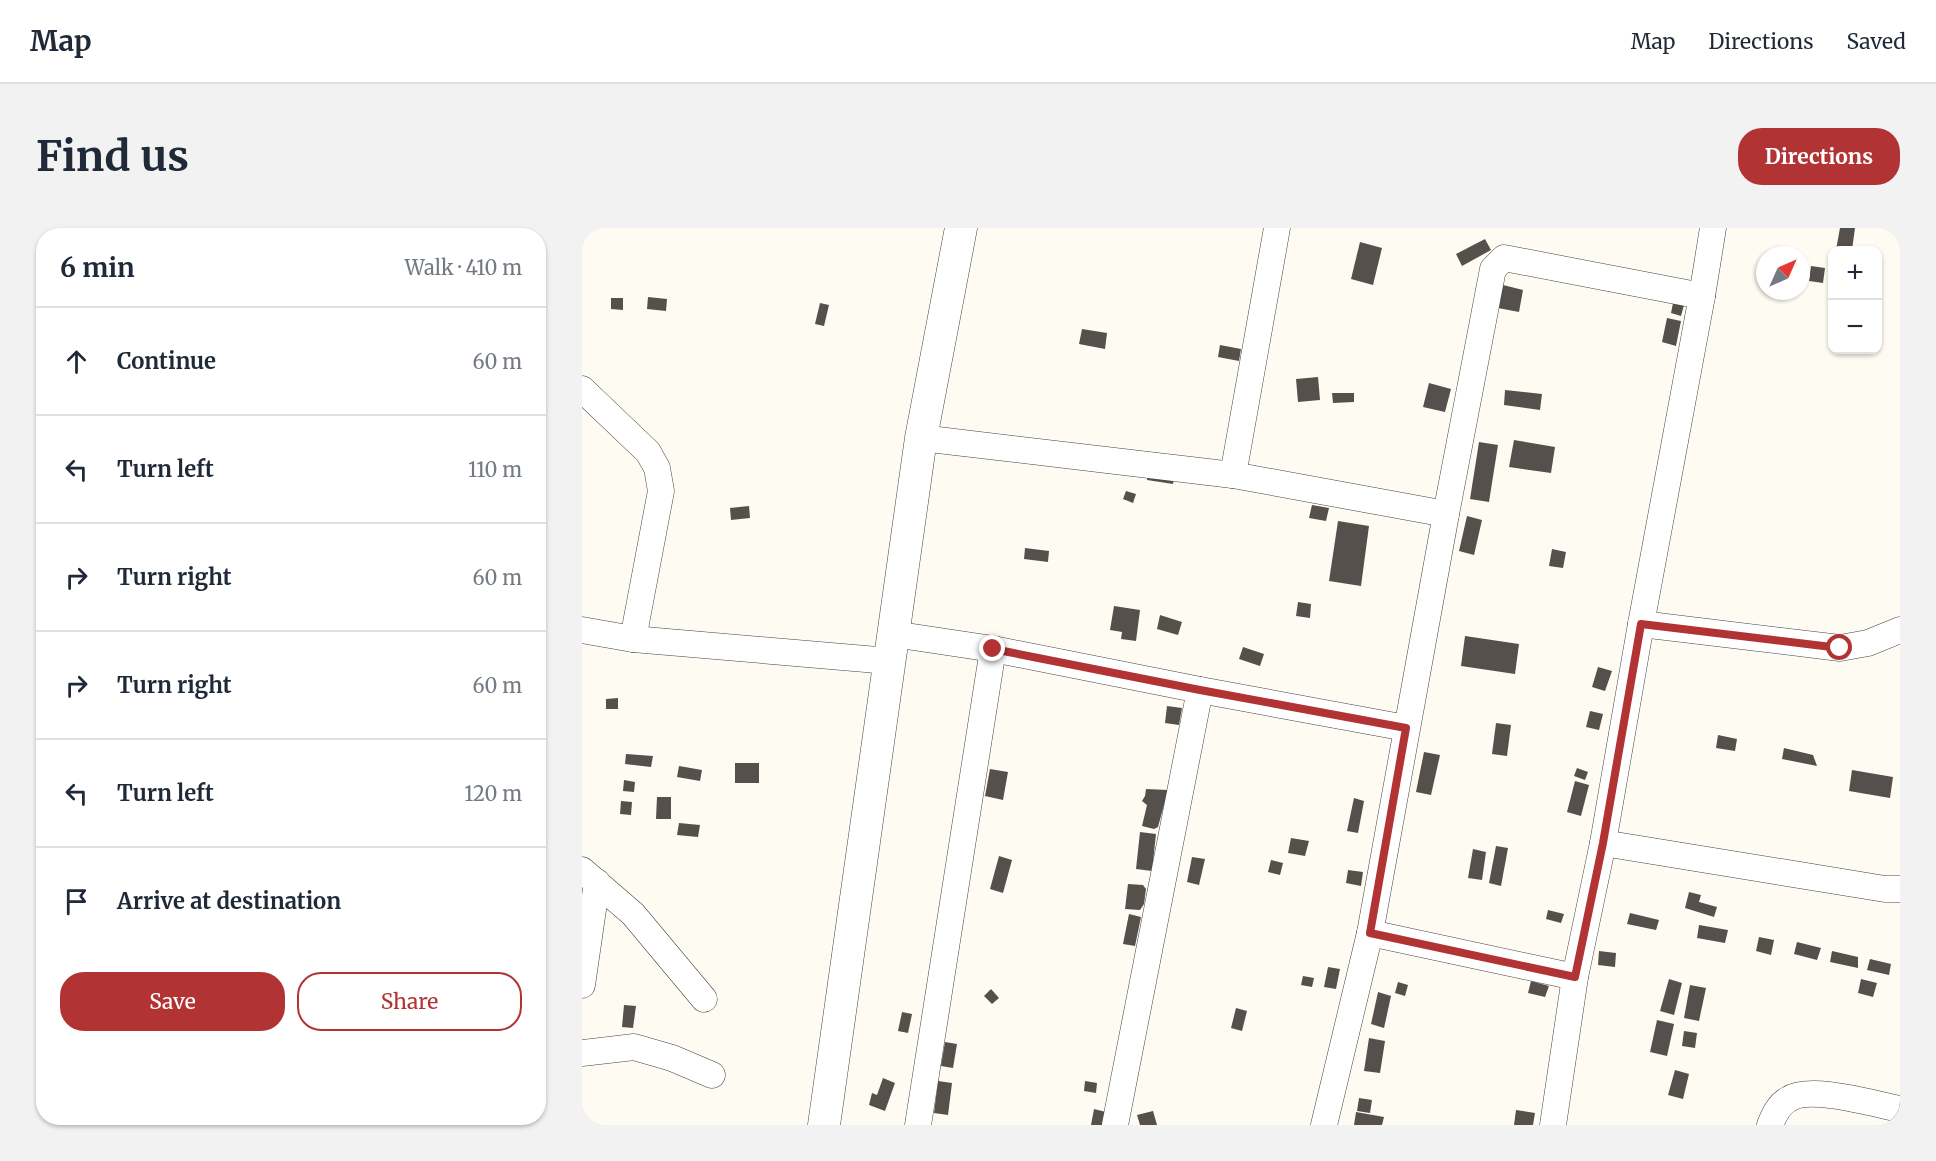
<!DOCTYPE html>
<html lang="en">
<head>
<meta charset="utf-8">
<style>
	body { margin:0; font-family:Merriweather,serif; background:#f2f2f3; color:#1f2937 }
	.controls { position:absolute; right:18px; top:18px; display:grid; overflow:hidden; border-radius:12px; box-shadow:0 2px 4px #0004 }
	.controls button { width:54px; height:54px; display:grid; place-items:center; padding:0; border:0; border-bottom:2px solid #e0e1e3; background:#fff; color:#1f2937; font:30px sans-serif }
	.compass { position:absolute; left:1174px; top:18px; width:54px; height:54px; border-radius:50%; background:#fff; box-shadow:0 2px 4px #0004; rotate:45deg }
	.stop { position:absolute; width:18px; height:18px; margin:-14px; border:4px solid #b23334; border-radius:50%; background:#fff }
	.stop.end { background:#b23334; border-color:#fff; box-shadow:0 2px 6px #0008 }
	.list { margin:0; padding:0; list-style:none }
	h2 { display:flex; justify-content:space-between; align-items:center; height:78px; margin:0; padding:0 24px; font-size:26px }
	h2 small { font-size:20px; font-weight:400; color:#747a83 }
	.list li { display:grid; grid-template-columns:39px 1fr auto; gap:18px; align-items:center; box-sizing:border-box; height:108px; padding:0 24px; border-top:2px solid #e0e1e3 }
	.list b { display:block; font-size:22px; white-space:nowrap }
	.list em { font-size:20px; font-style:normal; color:#747a83 }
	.actions { display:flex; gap:12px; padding:18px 24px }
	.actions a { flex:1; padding:14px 0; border:2px solid #b23334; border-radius:24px; text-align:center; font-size:21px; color:#b23334 }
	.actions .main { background:#b23334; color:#fff }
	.icon { flex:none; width:33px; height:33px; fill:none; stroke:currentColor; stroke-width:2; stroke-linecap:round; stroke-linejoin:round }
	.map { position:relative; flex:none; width:1318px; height:897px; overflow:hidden; border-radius:24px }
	header { display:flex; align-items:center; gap:36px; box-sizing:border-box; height:84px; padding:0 30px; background:#fff; border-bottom:2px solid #e0e1e3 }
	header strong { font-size:28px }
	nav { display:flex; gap:33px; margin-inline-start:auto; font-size:21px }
	.intro { display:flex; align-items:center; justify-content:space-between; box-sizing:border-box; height:144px; padding:0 36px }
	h1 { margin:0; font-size:42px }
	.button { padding:15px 27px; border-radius:24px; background:#b23334; color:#fff; font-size:21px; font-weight:700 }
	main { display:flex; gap:36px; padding:0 36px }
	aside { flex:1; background:#fff; border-radius:24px; box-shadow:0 2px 4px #0004 }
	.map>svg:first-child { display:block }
	.building { fill:#56504c }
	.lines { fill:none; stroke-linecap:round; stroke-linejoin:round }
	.minor-casing { stroke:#424242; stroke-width:27 }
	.tertiary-casing { stroke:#424242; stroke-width:33 }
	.minor { stroke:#fff; stroke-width:26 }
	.tertiary { stroke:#fff; stroke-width:32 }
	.route { stroke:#b23334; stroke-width:8 }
</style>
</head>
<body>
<header>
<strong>Map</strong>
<nav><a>Map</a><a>Directions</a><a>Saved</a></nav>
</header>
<div class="intro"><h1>Find us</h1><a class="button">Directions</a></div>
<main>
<aside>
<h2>6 min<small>Walk · 410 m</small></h2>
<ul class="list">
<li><svg class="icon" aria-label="ahead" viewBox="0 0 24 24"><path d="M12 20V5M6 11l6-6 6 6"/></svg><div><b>Continue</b></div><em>60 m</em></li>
<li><svg class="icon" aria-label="left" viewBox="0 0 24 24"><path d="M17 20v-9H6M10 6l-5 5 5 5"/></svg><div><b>Turn left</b></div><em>110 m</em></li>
<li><svg class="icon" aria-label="right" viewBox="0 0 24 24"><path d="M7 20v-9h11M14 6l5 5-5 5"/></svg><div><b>Turn right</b></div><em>60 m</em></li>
<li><svg class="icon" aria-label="right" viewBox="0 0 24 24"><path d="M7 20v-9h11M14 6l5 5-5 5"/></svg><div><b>Turn right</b></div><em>60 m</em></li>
<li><svg class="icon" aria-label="left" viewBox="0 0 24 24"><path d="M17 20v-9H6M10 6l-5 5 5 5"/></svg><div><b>Turn left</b></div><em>120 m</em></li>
<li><svg class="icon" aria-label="arrive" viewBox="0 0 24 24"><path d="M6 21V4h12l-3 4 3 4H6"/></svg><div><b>Arrive at destination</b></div></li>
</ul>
<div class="actions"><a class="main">Save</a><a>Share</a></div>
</aside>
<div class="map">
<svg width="1318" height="897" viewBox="0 0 1318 897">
	<rect width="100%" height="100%" fill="#fefcf2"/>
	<!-- building -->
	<g class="building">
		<path d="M1258 0H1273L1270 22H1254Z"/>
		<path d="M903 11 909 22 880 38 874 26Z"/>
		<path d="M778 14 800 20 791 57 769 51Z"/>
		<path d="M1229 38 1243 40 1241 55 1227 53Z"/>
		<path d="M921 57 941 62 937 84 916 80Z"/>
		<path d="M66 69 85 71 84 83 65 81Z"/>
		<path d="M29 70H41V82L29 81Z"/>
		<path d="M238 75 247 77 242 98 233 96Z"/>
		<path d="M1091 75 1102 77 1099 88 1089 85Z"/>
		<path d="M1085 90 1099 93 1094 118 1080 114Z"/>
		<path d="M500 101 525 105 523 121 497 116Z"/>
		<path d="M638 117 659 121 657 133 636 129Z"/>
		<path d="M736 149 738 172 716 174 714 151Z"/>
		<path d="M847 155 869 161 863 184 841 179Z"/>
		<path d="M923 162 960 166 958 182 922 177Z"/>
		<path d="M750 165H772V174L751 175Z"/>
		<path d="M932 212 973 219 969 245 927 239Z"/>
		<path d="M897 214 916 217 907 274 888 271Z"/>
		<path d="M567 239 593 243 591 256 565 252Z"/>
		<path d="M544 263 554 266 551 275 541 271Z"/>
		<path d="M730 277 747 280 744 293 727 290Z"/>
		<path d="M167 278 168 290 149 292 148 280Z"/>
		<path d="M885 288 900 292 892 327 877 323Z"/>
		<path d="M756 293 787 298 779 358 747 353Z"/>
		<path d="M443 320 467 323 466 334 442 331Z"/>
		<path d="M970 321 984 324 981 340 967 338Z"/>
		<path d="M716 374 729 376 728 390 714 388Z"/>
		<path d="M532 378 558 382 554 413 539 411 540 404 528 402Z"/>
		<path d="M578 387 600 394 596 407 575 401Z"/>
		<path d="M883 408 937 416 933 446 879 438Z"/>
		<path d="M661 419 682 426 678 438 657 431Z"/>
		<path d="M1016 439 1030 443 1023 463 1010 459Z"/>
		<path d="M36 470V481H24V471Z"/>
		<path d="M585 478 600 480 597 497 583 495Z"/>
		<path d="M1008 483 1021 486 1017 502 1004 499Z"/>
		<path d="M914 495 929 497 925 528 910 526Z"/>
		<path d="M1136 507 1155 511 1153 523 1134 520Z"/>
		<path d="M1202 520 1231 527 1235 538 1200 531Z"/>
		<path d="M842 524 858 527 849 567 834 564Z"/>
		<path d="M44 526 71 528 69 539 43 536Z"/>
		<rect x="153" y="535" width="24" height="20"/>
		<path d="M97 538 120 542 118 553 95 549Z"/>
		<path d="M995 540 1006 544 1003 552 992 548Z"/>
		<path d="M408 541 426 544 421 572 403 568Z"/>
		<path d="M1270 542 1311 549 1308 570 1267 563Z"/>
		<path d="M42 552 53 554 52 564 41 563Z"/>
		<path d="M993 553 1007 557 999 588 985 584Z"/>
		<path d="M564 561 586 562 576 599 572 601 560 598 565 577 560 573 563 568Z"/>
		<path d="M75 569H89V591H74Z"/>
		<path d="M772 570 782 573 776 605 765 603Z"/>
		<path d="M39 573 50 574 49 587 38 586Z"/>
		<path d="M97 595 118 597 116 609 95 607Z"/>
		<path d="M558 604 574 606 570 643 554 641Z"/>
		<path d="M709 610 727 613 723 628 706 625Z"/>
		<path d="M914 618 926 620 919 658 907 655Z"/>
		<path d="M891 621 904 624 900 652 886 650Z"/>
		<path d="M417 628 430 632 421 665 408 661Z"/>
		<path d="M610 629 623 631 617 657 605 654Z"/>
		<path d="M689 632 701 635 698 647 686 644Z"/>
		<path d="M766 642 781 644 779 658 764 655Z"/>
		<path d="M546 656 561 657 564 661 562 676 558 682 543 681Z"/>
		<path d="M1107 664 1119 667 1117 674 1135 679 1132 689 1103 680Z"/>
		<path d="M966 682 982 686 979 695 964 691Z"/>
		<path d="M1048 685 1077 692 1074 702 1045 696Z"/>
		<path d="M547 686 559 689 553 718 541 716Z"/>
		<path d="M1117 697 1146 702 1143 715 1115 710Z"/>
		<path d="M1177 709 1192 712 1189 727 1174 723Z"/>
		<path d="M1215 714 1239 720 1235 732 1212 726Z"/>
		<path d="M1017 723 1034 725 1033 739 1016 737Z"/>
		<path d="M1250 723 1276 729V740L1248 734Z"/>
		<path d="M1288 731 1309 736 1307 747 1285 742Z"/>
		<path d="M746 739 758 741 754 761 742 759Z"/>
		<path d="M721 748 732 750 730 759 719 757Z"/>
		<path d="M1087 751 1100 755 1092 787 1078 783Z"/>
		<path d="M1279 751 1295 755 1291 769 1276 765Z"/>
		<path d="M949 753 967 758 963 769 946 765Z"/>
		<path d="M816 754 826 757 823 768 813 765Z"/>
		<path d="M1108 757 1124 760 1117 793 1102 790Z"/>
		<path d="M409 761 417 770 410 776 402 768Z"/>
		<path d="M796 764 809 768 802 800 789 796Z"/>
		<path d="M42 777 54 778 51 800 40 799Z"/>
		<path d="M654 780 665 783 660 803 649 800Z"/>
		<path d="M320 784 330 786 326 805 316 803Z"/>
		<path d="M1075 792 1092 796 1085 828 1068 824Z"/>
		<path d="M1102 803 1115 805 1113 820 1100 818Z"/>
		<path d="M787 810 803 813 798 845 782 843Z"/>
		<path d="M363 814 375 816 371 840 359 838Z"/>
		<path d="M1093 842 1107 846 1101 871 1086 867Z"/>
		<path d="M301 850 313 855 303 883 287 877 290 865 295 867Z"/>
		<path d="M356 853 370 855 366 887 352 885Z"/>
		<path d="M503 853 515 855 514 865 502 863Z"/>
		<path d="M777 870 790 872 788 885 775 883Z"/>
		<path d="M512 881 524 884 522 897H509Z"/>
		<path d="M934 882 953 885 951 897H932Z"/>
		<path d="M571 883 575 897H558L555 887Z"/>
		<path d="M774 884 802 889 800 897H772Z"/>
	</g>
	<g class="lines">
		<!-- minor casing -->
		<g class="minor-casing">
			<g id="minor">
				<path d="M0 161 66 224 75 240 79 263 51 411"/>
				<path d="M339 210 651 247 864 286 788 705 742 897"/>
				<path d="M651 247 695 0"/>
				<path d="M864 286 911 41 922 30 1120 68"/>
				<path d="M1059 396 1258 420 1286 415 1318 402"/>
				<path d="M0 402 51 411 307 433"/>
				<path d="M311 406 411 421 618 462 824 500"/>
				<path d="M1021 615 1303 661H1318"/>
				<path d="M0 642 51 686 122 771"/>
				<path d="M788 705 993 749"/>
				<path d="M0 757 15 654"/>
				<path d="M0 825 52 819 90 830 130 847"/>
				<path d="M336 897 411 421"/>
				<path d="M533 897 618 462"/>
				<path d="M971 897 993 749 1021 615 1059 396 1120 68 1131 0"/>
				<path d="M1188 897C1192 887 1197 876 1207 871 1228 857 1292 876 1318 881"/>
			</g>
		</g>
		<!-- tertiary casing -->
		<g class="tertiary-casing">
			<path id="tertiary" d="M242 897 339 210 379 0"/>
		</g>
		<!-- minor -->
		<use href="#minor" class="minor"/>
		<!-- tertiary -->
		<use href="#tertiary" class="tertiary"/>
	</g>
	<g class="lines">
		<!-- route -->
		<path class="route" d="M411 421 618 462 824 500 788 705 993 749 1021 615 1059 396 1258 420"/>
	</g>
</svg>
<div class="controls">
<button>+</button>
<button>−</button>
</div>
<svg class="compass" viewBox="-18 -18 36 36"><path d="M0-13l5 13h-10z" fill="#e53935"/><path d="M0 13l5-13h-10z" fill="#747a83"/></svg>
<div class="stop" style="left:1258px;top:420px"></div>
<div class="stop end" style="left:411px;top:421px"></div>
</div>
</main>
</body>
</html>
